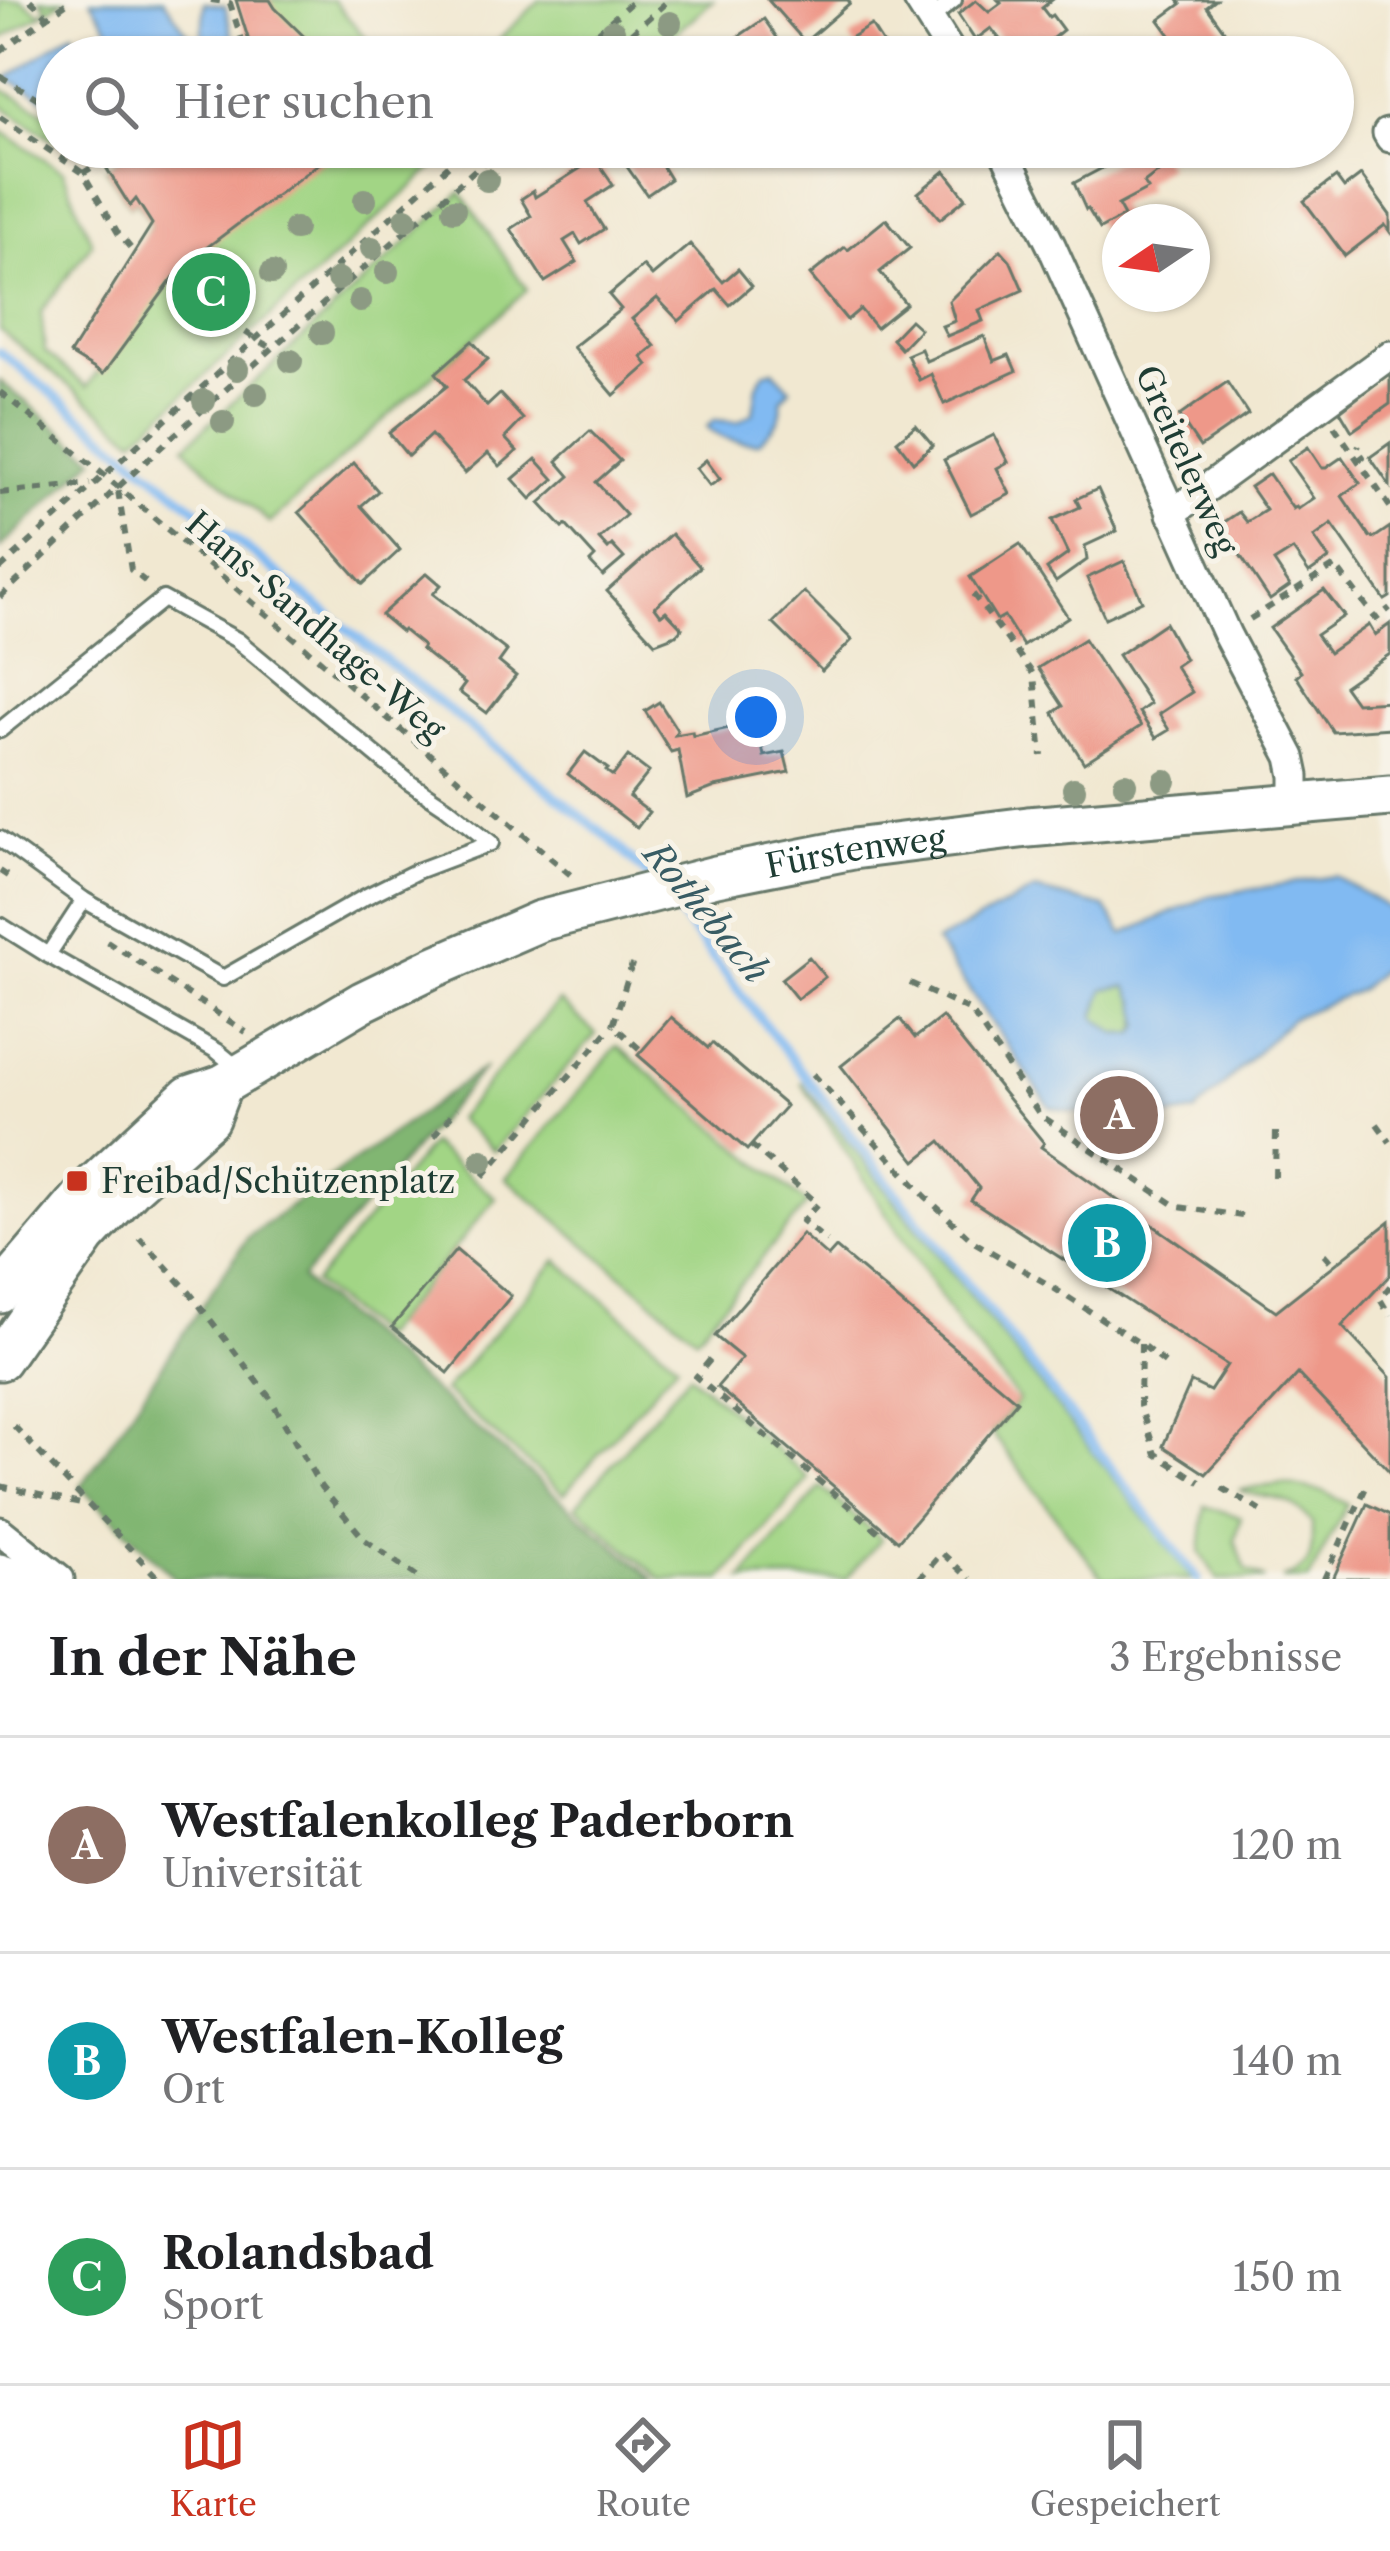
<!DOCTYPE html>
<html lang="de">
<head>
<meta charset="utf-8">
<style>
	body { margin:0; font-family:"Libre Caslon Text",serif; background:#f2f2f2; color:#202124 }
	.compass { position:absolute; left:1102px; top:204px; width:108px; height:108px; border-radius:50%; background:#fff; box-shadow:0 3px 9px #0004; rotate:257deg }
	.you { position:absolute; left:756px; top:717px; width:42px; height:42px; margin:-30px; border:9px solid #fff; border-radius:50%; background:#1a73e8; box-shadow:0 0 0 18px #1a73e833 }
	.badge { display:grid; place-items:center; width:78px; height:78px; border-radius:50%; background:#c8321e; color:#fff; font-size:39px; font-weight:700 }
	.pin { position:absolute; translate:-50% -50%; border:6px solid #fff; box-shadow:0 3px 12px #0006 }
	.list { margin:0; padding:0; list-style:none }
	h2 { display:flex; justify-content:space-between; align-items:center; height:156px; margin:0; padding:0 48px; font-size:51px }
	h2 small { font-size:39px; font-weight:400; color:#757577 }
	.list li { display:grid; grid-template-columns:78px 1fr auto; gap:36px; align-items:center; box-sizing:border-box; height:216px; padding:0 48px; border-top:3px solid #e0e0e0 }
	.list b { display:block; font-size:45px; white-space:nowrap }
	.list p { margin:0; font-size:39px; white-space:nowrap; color:#757577 }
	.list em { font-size:39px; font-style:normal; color:#757577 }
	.icon { flex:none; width:66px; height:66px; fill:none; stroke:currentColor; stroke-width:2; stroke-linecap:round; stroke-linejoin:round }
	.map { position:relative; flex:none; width:1390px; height:1579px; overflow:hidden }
	.search { position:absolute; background:#fff; box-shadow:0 3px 9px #0004; left:36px; right:36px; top:36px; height:132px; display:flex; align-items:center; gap:30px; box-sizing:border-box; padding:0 42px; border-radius:66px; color:#757577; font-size:45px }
	.sheet { height:804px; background:#fff }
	nav { display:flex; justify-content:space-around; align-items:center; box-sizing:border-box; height:168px; border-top:3px solid #e0e0e0; background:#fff; font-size:33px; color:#757577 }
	nav a { display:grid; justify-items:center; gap:6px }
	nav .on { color:#c8321e }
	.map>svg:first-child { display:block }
	.green { fill:#a2d585; stroke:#60895c; stroke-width:3 }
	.forest { fill:#81b672; stroke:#507a53; stroke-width:3 }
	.water { fill:#81baf2; stroke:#507c93; stroke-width:3; fill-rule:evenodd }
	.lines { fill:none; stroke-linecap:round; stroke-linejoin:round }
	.stream { stroke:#81baf2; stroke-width:9 }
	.building { fill:#ee9889 }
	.lane-casing { stroke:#68796b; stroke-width:20 }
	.street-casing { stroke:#68796b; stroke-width:33 }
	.secondary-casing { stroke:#68796b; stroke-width:45 }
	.path { stroke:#68796b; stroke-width:6; stroke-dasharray:9 9; stroke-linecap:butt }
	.lane { stroke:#fff; stroke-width:14 }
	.street { stroke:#fff; stroke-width:27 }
	.secondary { stroke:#fff; stroke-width:39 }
	.tree { fill:#8c9a83 }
	.poi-dot { fill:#c8321e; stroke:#f7f3e8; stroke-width:4.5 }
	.labels { text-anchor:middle; stroke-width:10; stroke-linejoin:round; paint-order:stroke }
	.street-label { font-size:33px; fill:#1f3d34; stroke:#f7f3e8 }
	.poi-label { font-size:33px; fill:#1f3d34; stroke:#f7f3e8; text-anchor:start }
	.water-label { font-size:36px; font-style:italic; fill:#385c64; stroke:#f7f3e8 }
</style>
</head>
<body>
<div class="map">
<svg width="1390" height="1579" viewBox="0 0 1390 1579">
	<rect width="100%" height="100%" fill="#f7f3e8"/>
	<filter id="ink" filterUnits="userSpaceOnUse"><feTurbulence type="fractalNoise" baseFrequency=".00833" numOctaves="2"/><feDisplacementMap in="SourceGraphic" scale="24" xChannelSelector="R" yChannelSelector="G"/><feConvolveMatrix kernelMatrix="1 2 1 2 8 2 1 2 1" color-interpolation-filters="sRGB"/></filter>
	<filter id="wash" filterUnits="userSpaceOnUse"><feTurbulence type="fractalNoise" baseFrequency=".004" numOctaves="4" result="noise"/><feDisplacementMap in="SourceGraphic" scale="48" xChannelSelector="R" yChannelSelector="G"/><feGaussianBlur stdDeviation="2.7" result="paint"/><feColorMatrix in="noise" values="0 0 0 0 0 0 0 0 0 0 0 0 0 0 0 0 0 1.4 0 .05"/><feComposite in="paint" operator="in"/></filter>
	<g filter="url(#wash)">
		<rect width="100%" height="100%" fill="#f1e8d1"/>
		<!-- green -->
		<g class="green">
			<path d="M0 0H21L40 13 48 9 40 0H64L0 40Z"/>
			<path d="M261 0H333L382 57H269Z"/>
			<path d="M540 0H713L648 57H481Z"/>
			<path d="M0 88 57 119V142L0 105Z"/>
			<path d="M0 130 63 171 92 243 41 312 45 352 87 387 100 369 131 264 152 224 136 200 130 206 106 169 135 147H456L135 439 0 330Z"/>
			<path d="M461 192 527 290 270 523 195 458 185 446Z"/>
			<path d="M1127 986C1137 1001 1145 1018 1135 1034H1117L1094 1017 1104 988Z"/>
			<path d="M559 1001 596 1034 494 1151 457 1119Z"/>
			<path d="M617 1046 807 1204 696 1337 506 1178Z"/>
			<path d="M801 1082 1193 1579H1103L992 1433 1019 1400 961 1329Z"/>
			<path d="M431 1144 496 1198 380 1338 314 1283Z"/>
			<path d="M557 1260 677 1363 564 1494 444 1391Z"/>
			<path d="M689 1374 809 1478 722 1579H661L576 1506Z"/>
			<path d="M1284 1484 1324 1492 1347 1504 1309 1579H1282C1315 1568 1312 1553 1312 1523 1284 1490 1273 1503 1239 1490Z"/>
			<path d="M821 1487 881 1539 846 1579H742Z"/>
			<path d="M1205 1506 1241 1517 1235 1541 1246 1570 1265 1579H1218L1200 1552Z"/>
		</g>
		<!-- forest -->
		<g class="forest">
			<path d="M0 381 95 458 0 548Z"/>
			<path d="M485 1067 301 1279 654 1579H176L81 1487 248 1237Z"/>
		</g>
		<!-- water -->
		<g class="water">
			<path d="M91 0H164L198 48 202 45 204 3 225 6 235 47 252 57H226L214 52 205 57H127Z"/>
			<path d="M73 32 79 57H57V106L7 78Z"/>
			<path d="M773 370 790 388 781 400C784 420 772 429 759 442 741 443 720 440 707 427L714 420 738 422 753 413 757 386 764 373Z"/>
			<path d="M1335 876 1390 909V962L1359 990 1291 1018 1196 1112 1130 1125 1050 1107 936 942 1035 890 1105 907 1123 934 1210 896ZM1127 986 1137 1003 1141 1025 1135 1034H1117L1095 1017 1104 989Z"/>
		</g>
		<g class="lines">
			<!-- stream -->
			<g class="stream">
				<path d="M0 352 610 839 653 881"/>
				<path d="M667 899 1198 1579"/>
			</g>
		</g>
		<g id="blocks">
			<!-- building -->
			<g class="building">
				<path d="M236 0H270L275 8 325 57H254Z"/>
				<path d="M768 0H848L850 3 805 42Z"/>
				<path d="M976 0 989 12 1001 3 998 0H1052L1042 8 1049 17 1052 15 1063 30 1033 54 1030 51 1023 57H1014L991 28 975 40 958 14Z"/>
				<path d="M1178 0H1216L1207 7 1233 43 1214 57H1186L1159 20 1181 4Z"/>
				<path d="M764 19 782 45 765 57H719L726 52 723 47Z"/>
				<path d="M871 25 885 47 870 57H862L850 38Z"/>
				<path d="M135 147H349L317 165 206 248 179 285 174 277 103 374 70 354 152 224 136 199 130 206 107 169Z"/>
				<path d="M613 147H690L662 166 670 179 647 195Z"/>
				<path d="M1143 147H1153L1168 165 1144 183 1148 189 1118 205 1124 216 1100 229 1088 209 1086 210 1074 183 1129 154 1131 156Z"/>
				<path d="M595 159 613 185 587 202 604 229 581 244 575 234 564 241 577 262 545 282 511 229 531 216 521 199 533 191 535 197Z"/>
				<path d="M945 171 966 198 940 219 918 193Z"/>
				<path d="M1361 175 1390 215V232L1385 225 1345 256 1304 201 1336 177 1344 188Z"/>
				<path d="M886 219 910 248 880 272 906 304 876 328 860 309 847 320 810 275 845 247 848 250Z"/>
				<path d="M690 244 723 282 738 269 752 286 730 305 716 289 679 321 657 298 632 319 655 346 642 357 648 365 614 395 573 347 621 309 609 295 643 266 652 276Z"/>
				<path d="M1001 250 1010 260 1023 290 979 310 983 321 947 336 942 326 955 321 949 301Z"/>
				<path d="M910 320 920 329 901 349 892 339Z"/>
				<path d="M984 336 994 361 1009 355 1016 371 944 404 931 374 919 380 907 355 921 349 926 361Z"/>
				<path d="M472 341 488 359 464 380 487 406 500 394 523 419 505 438 517 451 500 466 488 453 465 473 431 435 408 456 389 433 447 386 436 373Z"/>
				<path d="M1390 373V404L1352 431 1340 411Z"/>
				<path d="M1227 382 1248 414 1200 447 1179 416Z"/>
				<path d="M916 425 933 445 913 462 897 441Z"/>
				<path d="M590 431 620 461 596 482 626 515 599 539 608 549 612 545 624 558 603 576 590 562 595 557 566 525 563 528 540 503 570 476 557 461Z"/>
				<path d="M994 435 1008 462 997 468 1010 494 971 514 944 460Z"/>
				<path d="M1390 443V486L1370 457Z"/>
				<path d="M1308 447 1322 468H1326L1342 457 1360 483 1342 496 1370 537 1374 538 1390 527V597L1385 600 1332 524 1314 537 1329 559 1309 573 1293 550 1274 562 1290 586 1270 600 1220 525 1239 512 1247 522 1266 510 1250 487 1269 474 1293 509 1296 507 1298 509 1314 498 1288 461Z"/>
				<path d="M536 459 554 479 531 499 513 479Z"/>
				<path d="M706 460 720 479 710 486 696 468Z"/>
				<path d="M354 463 378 491 361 506 400 550 363 584 299 512Z"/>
				<path d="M1098 489 1117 531 1085 546 1087 560 1056 582 1047 569 1068 554 1052 520 1080 507 1076 499Z"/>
				<path d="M671 534 700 567 655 607 661 615 666 611 682 628 676 635 655 643 607 591Z"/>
				<path d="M1020 544 1068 617 1023 646 1004 616 997 620 970 577Z"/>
				<path d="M1124 561 1142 601 1105 618 1087 578Z"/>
				<path d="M427 573 441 585 433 594 507 651 499 662 516 676 487 713 459 692 465 684 421 649 423 646 403 630 401 632 381 615Z"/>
				<path d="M1324 590 1344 616 1316 635 1329 653 1369 625 1375 635 1390 624V654L1344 686 1356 703 1390 701V728L1333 732 1296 676 1301 672 1270 628Z"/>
				<path d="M804 592 852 640 822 671 773 623Z"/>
				<path d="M1165 623 1185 659 1175 666 1192 692 1159 714 1169 730 1156 738 1139 712 1150 704 1118 655Z"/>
				<path d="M1084 639 1141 726 1084 763 1053 713 1063 706 1038 668Z"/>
				<path d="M659 702 677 730 675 735 692 732 693 736 733 727 732 723 756 718 764 756 784 752 789 772 715 787 687 798 678 750 671 752 645 711Z"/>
				<path d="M585 752 608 769 606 771 613 776 628 756 649 772 629 797 649 812 637 828 568 774Z"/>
				<path d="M809 957 825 977 797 999 781 979Z"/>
				<path d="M671 1017 708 1048 712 1043 786 1106 747 1150 638 1055Z"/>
				<path d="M942 1017 1044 1143 1041 1147 1276 1311 1390 1221V1275L1342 1326 1390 1377V1472L1298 1374 1206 1474 1163 1446 1191 1382 1210 1391 1227 1365 971 1200 979 1188 941 1141 916 1161 841 1066 900 1019 915 1038Z"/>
				<path d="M802 1234 828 1257 836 1248 1017 1401 898 1541 717 1387 742 1358 715 1336Z"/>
				<path d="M456 1250 511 1296 448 1373 392 1327Z"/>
				<path d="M1367 1504 1390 1515V1579H1333Z"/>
			</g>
		</g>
	</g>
	<g filter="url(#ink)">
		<use href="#blocks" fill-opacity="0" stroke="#68796b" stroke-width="3"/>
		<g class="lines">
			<!-- lane casing -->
			<g class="lane-casing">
				<g id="lane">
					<path d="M931 18 954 0"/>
					<path d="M0 730 163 599 237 640 410 783 446 807 491 843 417 871 365 897 223 978 84 900 0 839"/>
					<path d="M0 925 48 955 217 1051 240 1070"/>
					<path d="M48 955 84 900"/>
				</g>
			</g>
			<!-- street casing -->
			<g class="street-casing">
				<g id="street">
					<path d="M918 0 954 57"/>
					<path d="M1387 133 1390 138"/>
					<path d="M1002 147 1052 247 1227 635 1291 757 1295 776V803"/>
					<path d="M1171 514 1390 355"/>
					<path d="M0 1531 60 1579"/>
					<path d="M0 1568 33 1579"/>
				</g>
			</g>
			<!-- secondary casing -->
			<g class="secondary-casing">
				<g id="secondary">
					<path id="s1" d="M0 1293 88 1190 189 1096 222 1085 362 1002 434 967 540 921 716 876 853 849 1028 827 1390 796"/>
					<path d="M0 1360 86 1237 134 1186 209 1119 222 1085"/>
				</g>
			</g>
			<!-- path -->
			<g class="path">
				<path d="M30 0 47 16"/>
				<path d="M211 0 230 3 243 44 238 57"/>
				<path d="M0 51 71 0"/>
				<path d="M570 57 634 0"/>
				<path d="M604 57 669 0"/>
				<path d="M0 76 57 110"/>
				<path d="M0 117 83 173 118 233 134 252"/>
				<path d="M83 173 125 147"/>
				<path d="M171 282 254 338 272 348"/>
				<path d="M0 392 104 475 573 877"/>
				<path d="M1334 426 1390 507"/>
				<path d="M1358 460 1363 457 1357 449 1359 445"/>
				<path d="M118 491 131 570 147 583"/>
				<path d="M0 493 90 484"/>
				<path d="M0 569 469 147"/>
				<path d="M973 594 1034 675 1042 756"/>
				<path d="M0 597 172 437 501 147"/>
				<path d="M1250 619 1335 566 1376 619 1390 608"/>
				<path d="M0 871 15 881"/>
				<path d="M107 941 246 1032"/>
				<path d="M632 964 613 1025 642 1051"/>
				<path d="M910 983 971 1011 1040 1115 1178 1207 1242 1216"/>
				<path d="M813 1074 925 1196 974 1242 1044 1282 1141 1344 1171 1368"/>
				<path d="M1377 1124 1390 1142"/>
				<path d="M434 1136 457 1108"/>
				<path d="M751 1145 818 1204 802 1221 827 1241"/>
				<path d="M483 1176 613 1025"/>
				<path d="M1275 1177 1276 1131"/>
				<path d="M140 1238 190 1293 270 1398 321 1487 365 1540 421 1579"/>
				<path d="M1324 1254 1334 1265"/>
				<path d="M1390 1286 1380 1299 1390 1316"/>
				<path d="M1141 1344 1140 1406 1156 1454 1200 1482"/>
				<path d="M710 1360 696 1377 883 1535"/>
				<path d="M14 1426 159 1579"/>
				<path d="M0 1486 85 1505"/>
				<path d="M1222 1488 1263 1512"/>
				<path d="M919 1579 942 1553 970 1579"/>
				<path d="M1324 1579 1368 1483"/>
			</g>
			<!-- lane -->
			<use href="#lane" class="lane"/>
			<!-- street -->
			<use href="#street" class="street"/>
			<!-- secondary -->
			<use href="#secondary" class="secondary"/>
		</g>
		<!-- trees -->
		<g class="tree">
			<circle cx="670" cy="23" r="12"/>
			<circle cx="613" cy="31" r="12"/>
			<circle cx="487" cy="180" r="12"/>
			<circle cx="365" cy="200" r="12"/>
			<circle cx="454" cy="210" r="12"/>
			<circle cx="406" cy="219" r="12"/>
			<circle cx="295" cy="229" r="12"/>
			<circle cx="372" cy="248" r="12"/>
			<circle cx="387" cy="272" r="12"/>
			<circle cx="272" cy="273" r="12"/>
			<circle cx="338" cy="279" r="12"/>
			<circle cx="360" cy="301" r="12"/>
			<circle cx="322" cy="333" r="12"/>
			<circle cx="291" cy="361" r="12"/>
			<circle cx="237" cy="369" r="12"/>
			<circle cx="256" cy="394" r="12"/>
			<circle cx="204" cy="401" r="12"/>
			<circle cx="223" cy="422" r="12"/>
			<circle cx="1165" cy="781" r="12"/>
			<circle cx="1125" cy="784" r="12"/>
			<circle cx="1074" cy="789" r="12"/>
			<circle cx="482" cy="1161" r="12"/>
		</g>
	</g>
	<!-- markers -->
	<rect class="poi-dot" x="65" y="1169" width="24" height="24" rx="6"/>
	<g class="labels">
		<!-- street labels -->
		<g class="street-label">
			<text transform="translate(1187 460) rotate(66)" y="12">Greitelerweg</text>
			<text transform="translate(316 626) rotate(41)" y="12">Hans-Sandhage-Weg</text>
			<text dy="12" stroke="none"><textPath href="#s1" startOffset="990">Fürstenweg</textPath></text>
		</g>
		<!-- poi labels -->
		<g class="poi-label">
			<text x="101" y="1193">Freibad/Schützenplatz</text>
		</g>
		<!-- water labels -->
		<g class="water-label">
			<text transform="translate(707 912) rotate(50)" y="13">Rothebach</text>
		</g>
	</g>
</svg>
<svg class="compass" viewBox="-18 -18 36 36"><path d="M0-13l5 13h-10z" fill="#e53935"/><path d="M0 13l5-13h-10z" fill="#757577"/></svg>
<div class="you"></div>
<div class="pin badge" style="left:1119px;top:1115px;background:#8d6e63">A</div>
<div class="pin badge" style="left:1107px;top:1243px;background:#0f9aa8">B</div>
<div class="pin badge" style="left:211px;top:292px;background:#2e9e5b">C</div>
<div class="search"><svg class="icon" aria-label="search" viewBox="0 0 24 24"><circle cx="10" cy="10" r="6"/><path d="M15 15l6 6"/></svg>Hier suchen</div>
</div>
<section class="sheet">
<h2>In der Nähe<small>3 Ergebnisse</small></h2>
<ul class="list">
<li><span class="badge" style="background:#8d6e63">A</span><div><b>Westfalenkolleg Paderborn</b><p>Universität</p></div><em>120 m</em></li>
<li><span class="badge" style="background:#0f9aa8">B</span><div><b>Westfalen-Kolleg</b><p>Ort</p></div><em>140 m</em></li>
<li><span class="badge" style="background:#2e9e5b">C</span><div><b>Rolandsbad</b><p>Sport</p></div><em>150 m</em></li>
</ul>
</section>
<nav>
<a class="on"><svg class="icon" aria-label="map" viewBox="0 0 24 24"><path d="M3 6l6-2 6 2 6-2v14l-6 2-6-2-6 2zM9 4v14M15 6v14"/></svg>Karte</a>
<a><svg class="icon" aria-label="directions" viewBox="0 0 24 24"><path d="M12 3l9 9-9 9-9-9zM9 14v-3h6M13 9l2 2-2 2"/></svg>Route</a>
<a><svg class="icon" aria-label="saved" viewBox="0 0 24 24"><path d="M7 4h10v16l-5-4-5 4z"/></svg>Gespeichert</a>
</nav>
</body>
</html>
